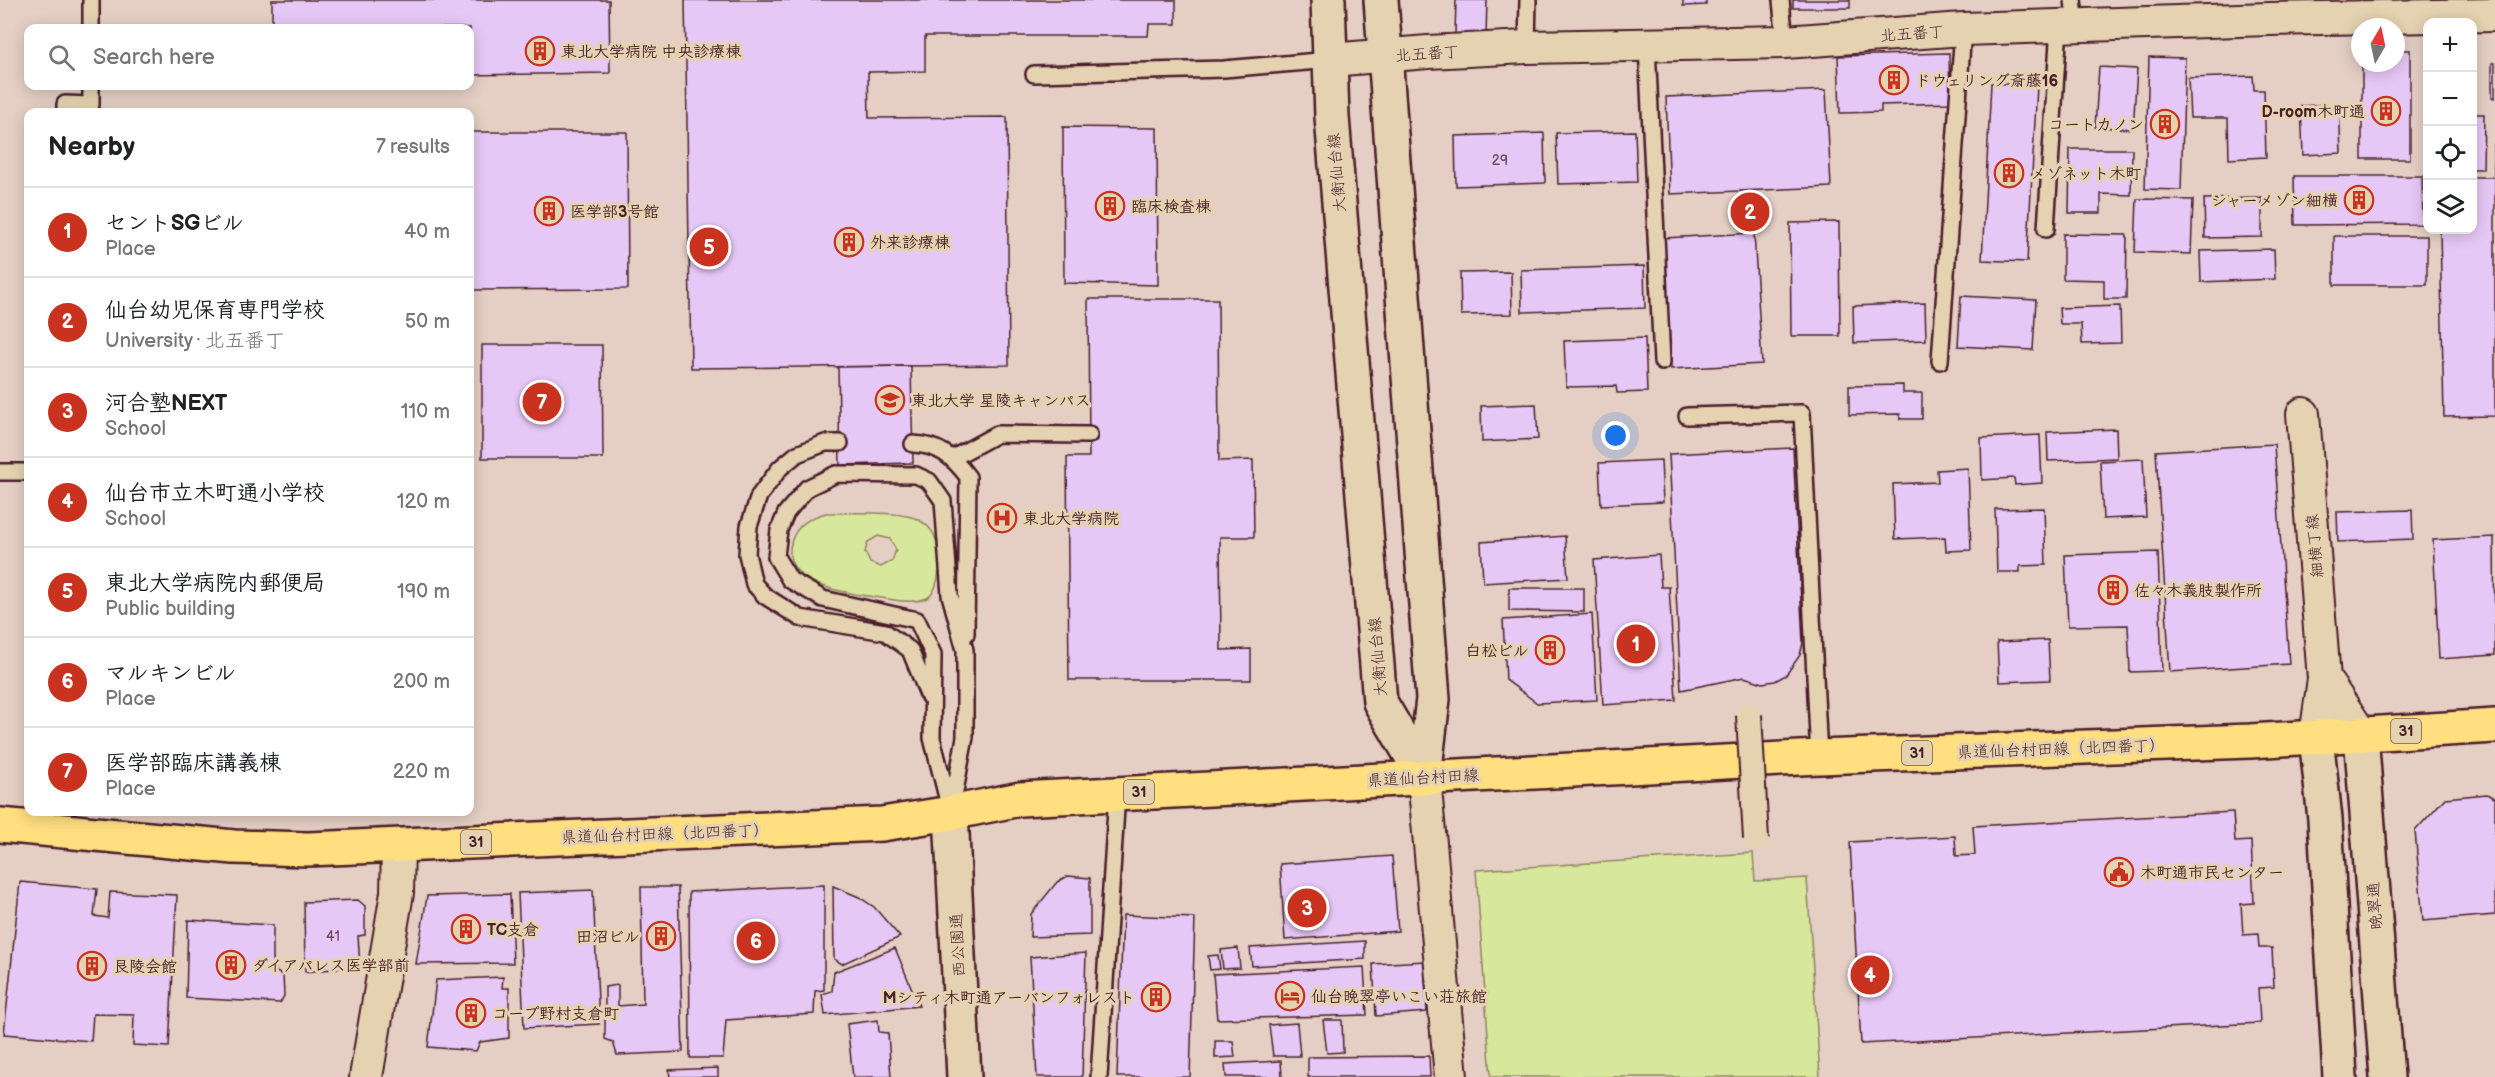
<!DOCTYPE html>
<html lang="en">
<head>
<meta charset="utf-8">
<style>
	body { margin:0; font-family:"Balsamiq Sans","Klee One",sans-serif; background:#f2f2f2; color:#202124 }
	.controls { position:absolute; right:18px; top:18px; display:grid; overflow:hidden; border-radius:12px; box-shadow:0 3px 15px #0003 }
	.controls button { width:54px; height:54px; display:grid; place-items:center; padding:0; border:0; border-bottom:2px solid #e0e0e0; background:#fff; color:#202124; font:30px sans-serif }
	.compass { position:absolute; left:2351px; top:18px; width:54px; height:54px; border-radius:50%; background:#fff; box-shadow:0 3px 15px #0003; rotate:9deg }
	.you { position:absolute; left:1616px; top:436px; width:21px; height:21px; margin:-15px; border:4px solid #fff; border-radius:50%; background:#1a73e8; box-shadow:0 0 0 9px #1a73e833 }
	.badge { display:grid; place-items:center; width:39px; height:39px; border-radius:50%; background:#c8321e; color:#fff; font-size:20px; font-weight:700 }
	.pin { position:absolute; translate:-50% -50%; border:3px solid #fff; box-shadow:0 2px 6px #0006 }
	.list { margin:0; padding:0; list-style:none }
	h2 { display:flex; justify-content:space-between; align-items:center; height:78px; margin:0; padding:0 24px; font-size:26px }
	h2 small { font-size:20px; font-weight:400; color:#757577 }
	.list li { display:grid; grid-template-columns:39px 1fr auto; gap:18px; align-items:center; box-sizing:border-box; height:90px; padding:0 24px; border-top:2px solid #e0e0e0 }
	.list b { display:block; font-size:22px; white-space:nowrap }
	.list p { margin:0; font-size:20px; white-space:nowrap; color:#757577 }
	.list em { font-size:20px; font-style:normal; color:#757577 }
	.icon { flex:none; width:33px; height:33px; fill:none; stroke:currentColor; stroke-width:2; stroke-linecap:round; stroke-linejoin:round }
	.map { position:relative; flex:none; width:2495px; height:1077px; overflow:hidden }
	.search { position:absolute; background:#fff; box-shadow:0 3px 15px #0003; left:24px; top:24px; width:450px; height:66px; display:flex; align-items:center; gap:15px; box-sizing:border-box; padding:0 21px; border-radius:12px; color:#757577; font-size:22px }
	.panel { position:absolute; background:#fff; box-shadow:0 3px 15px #0003; left:24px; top:108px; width:450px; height:708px; border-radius:12px }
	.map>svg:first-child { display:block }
	.green { fill:#d7e79b; stroke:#908363; stroke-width:1.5; fill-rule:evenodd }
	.building { fill:#e6c8f6; stroke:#4a1f2b; stroke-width:1.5 }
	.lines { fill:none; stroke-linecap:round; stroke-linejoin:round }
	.service-casing { stroke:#4a1f2b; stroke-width:20 }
	.minor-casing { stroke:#4a1f2b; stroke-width:36 }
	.tertiary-casing { stroke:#4a1f2b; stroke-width:38 }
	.secondary-casing { stroke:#4a1f2b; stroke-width:38 }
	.primary-casing { stroke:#4a1f2b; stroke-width:38 }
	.service { stroke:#e4d2b0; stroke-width:15 }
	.minor { stroke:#e4d2b0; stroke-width:32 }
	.tertiary { stroke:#e4d2b0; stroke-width:33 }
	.secondary { stroke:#e4d2b0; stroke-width:33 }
	.primary { stroke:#ffdf80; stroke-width:33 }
	.pedestrian-bridge-casing { stroke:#4a1f2b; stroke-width:28; stroke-linecap:butt }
	.pedestrian-bridge { stroke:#e4d2b0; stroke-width:24 }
	.labels { text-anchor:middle; stroke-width:6; stroke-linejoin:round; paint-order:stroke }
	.number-label { font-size:14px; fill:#71495e }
	.shield { fill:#e4d2b0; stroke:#785553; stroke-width:1.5 }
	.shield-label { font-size:15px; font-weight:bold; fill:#4a1f2b }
	.street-label { font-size:16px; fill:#4a1f2b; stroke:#e4d2b0 }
	.poi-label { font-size:16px; font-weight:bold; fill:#4a1f2b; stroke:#e4d2b0; text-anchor:start }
</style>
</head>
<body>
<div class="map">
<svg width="2495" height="1077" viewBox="0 0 2495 1077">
	<rect width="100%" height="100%" fill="#e5cfc5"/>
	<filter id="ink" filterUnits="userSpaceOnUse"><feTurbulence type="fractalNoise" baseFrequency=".0167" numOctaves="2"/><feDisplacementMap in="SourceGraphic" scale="12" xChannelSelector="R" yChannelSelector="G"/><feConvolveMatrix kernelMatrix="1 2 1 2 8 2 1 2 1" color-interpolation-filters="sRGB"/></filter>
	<g filter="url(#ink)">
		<!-- green -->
		<g class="green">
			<path d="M826 513C847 513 899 511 917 519 921 521 928 526 931 530 942 543 943 589 927 598 914 604 895 600 882 598 852 594 776 587 792 540 797 525 810 517 826 513ZM878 536 890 539 896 550 892 561 881 567 870 563 865 552 868 542Z"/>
			<path d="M1753 853 1755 881 1807 878 1820 1077H1491L1476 870Z"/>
		</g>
		<!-- building -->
		<g class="building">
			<path d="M272 0H609L610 73 470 75V28H272Z"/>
			<path d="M685 0H1176V24H1149L1148 36H925V71L868 72 869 118 1007 117 1009 365 691 368Z"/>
			<path d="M1456 0H1487L1486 35 1455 34Z"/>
			<path d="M1683 0H1706V5L1683 6Z"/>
			<rect x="1793" y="0" width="57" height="8"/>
			<path d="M2396 50H2410V159H2362V63H2396Z"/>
			<path d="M1949 53 1950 103 1881 105V112L1840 113 1838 56Z"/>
			<path d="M2149 57 2185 58 2181 190 2145 189Z"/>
			<rect x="2492" y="63" width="3" height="35"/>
			<path d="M2099 67 2137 69 2133 129 2095 127Z"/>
			<path d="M2253 76 2254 90H2264L2266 157 2229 159 2228 118H2190L2188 78Z"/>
			<path d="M1991 83 2037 86 2027 262 1982 260Z"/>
			<path d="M1826 90 1831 187 1670 194 1666 97Z"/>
			<path d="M2339 104 2341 153 2303 155 2301 106Z"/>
			<path d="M2472 114H2484L2483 169H2472Z"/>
			<path d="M1063 127 1157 128 1158 285 1064 283Z"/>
			<path d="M1635 131 1637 182 1558 184 1556 133Z"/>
			<path d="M470 132H627L628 289 470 290Z"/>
			<path d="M1544 133 1545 183 1456 186 1455 136Z"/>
			<path d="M2493 144H2495V416L2444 417 2440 230H2472V177H2494Z"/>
			<path d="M2070 149H2132L2131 195 2101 194V213H2069Z"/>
			<path d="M2294 176H2422L2423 224 2295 225Z"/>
			<path d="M2262 198V237L2205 238 2204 199Z"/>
			<path d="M2137 199 2193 200 2191 254 2135 252Z"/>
			<path d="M1839 222 1840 336H1791L1790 223Z"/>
			<path d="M1754 233 1762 364 1671 369 1664 238Z"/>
			<path d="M2063 234 2127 235 2126 299H2104V280L2063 279Z"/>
			<rect x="2334" y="236" width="93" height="49"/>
			<path d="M2274 249 2275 279 2201 282 2200 251Z"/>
			<path d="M1644 266 1645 308 1522 312 1521 270Z"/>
			<path d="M1511 272 1512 314 1461 315 1460 273Z"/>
			<path d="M1961 296 2036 300 2033 350 1958 346Z"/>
			<path d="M1088 299H1218L1219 461 1253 460 1254 537H1220L1221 650 1251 649V680H1069L1067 457H1089Z"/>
			<path d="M1925 303 1926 340 1854 343 1853 306Z"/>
			<path d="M2120 306 2121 343 2082 344 2081 324H2060L2059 308Z"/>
			<path d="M1645 338 1647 392 1617 393 1616 386 1566 387 1564 341Z"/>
			<path d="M482 345H602L603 458H482Z"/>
			<path d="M911 366 913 463 840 465 838 367Z"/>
			<path d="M1903 385V393H1922V419H1900V414L1849 415V386Z"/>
			<path d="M1536 404 1538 439 1482 442 1481 406Z"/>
			<path d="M2116 429 2117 458 2048 461 2047 432Z"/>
			<path d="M2040 435 2042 483 2015 485 2014 478 1982 480 1981 438Z"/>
			<path d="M2274 444 2289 664 2170 672 2156 451Z"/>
			<path d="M1793 448 1803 643 1800 655 1786 675 1775 681 1763 683 1744 677 1681 690 1669 454Z"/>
			<path d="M2143 459 2146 517 2103 519 2100 461Z"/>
			<path d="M1661 460 1663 502 1601 505 1599 463Z"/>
			<path d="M1968 468 1971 550 1946 551 1945 537 1895 539 1893 484 1938 482 1937 470Z"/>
			<path d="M2044 508 2046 565 2020 566V572H1997L1995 509Z"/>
			<path d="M2412 510 2413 539 2338 542 2337 512Z"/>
			<path d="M1565 536 1568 578 1483 583 1481 542Z"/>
			<path d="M2494 537 2495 655 2439 659 2433 540Z"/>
			<path d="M2158 552 2162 671 2130 672 2128 625 2068 626 2065 555Z"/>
			<path d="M1659 555 1661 587H1669L1676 700 1603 705 1594 560Z"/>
			<path d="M1509 588H1584V612L1509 611Z"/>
			<path d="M1592 614 1597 700 1537 703 1506 680 1503 620Z"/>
			<path d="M2048 640 2050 680 1999 682 1997 642Z"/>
			<path d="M2487 794 2495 799V915L2423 921 2415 831 2445 798Z"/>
			<path d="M2233 812 2235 842 2251 841 2254 903 2241 904 2243 935 2258 934 2259 948H2272L2274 987 2258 988 2260 1023 1861 1044 1850 842 1955 836 1956 856 1975 855 1973 826Z"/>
			<path d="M1392 856 1398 931 1285 940 1280 864Z"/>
			<path d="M1068 876 1090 878V935L1030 937 1031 914 1057 882Z"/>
			<path d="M20 882 97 889 94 916 108 918 110 892 177 895 169 1047 133 1045 134 1015 93 1014 91 1041 4 1034Z"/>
			<path d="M824 885V990L815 991 814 1014 726 1020 723 1058H690L689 892Z"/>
			<path d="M833 886 859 897 874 907 900 937 842 964 834 959Z"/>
			<path d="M641 887H678L683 1052 617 1055 613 1042 605 1039V987L618 985V1006L643 1004Z"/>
			<path d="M593 890 599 1024 524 1028 518 893Z"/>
			<path d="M510 894 513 963 416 964 427 896Z"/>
			<path d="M358 900 365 906V935L358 936 360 966 305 972 304 902Z"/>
			<path d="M1123 915 1195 918 1190 1077H1117Z"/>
			<path d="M188 920 273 925V959L276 972 283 975 284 996 280 1003 186 998Z"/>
			<path d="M1365 941V959L1252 966 1250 948Z"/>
			<path d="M895 948 919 1006 825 1015 822 994 832 991 834 972Z"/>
			<path d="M1238 948 1240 968 1223 969 1221 950Z"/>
			<path d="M1086 953 1082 1077H1037L1030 957Z"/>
			<path d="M1218 955 1220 969 1210 970 1208 956Z"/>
			<path d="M1424 961 1427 1012 1376 1016 1373 964Z"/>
			<path d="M1364 967 1367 1015 1217 1019 1213 974Z"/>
			<path d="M503 977 502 988H509V1038L480 1042 476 1051 428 1047 436 980Z"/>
			<path d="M878 1020 879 1032 888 1033 891 1077H853L847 1024Z"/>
			<path d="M1323 1020H1342L1343 1052 1327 1053Z"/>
			<path d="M1297 1023 1300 1056H1273L1269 1025Z"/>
			<path d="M1215 1041H1233L1235 1057 1215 1058Z"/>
			<path d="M1429 1056 1430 1077H1308V1057Z"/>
			<path d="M1281 1061 1282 1077H1226L1225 1064Z"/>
			<path d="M718 1068V1077H670L669 1070Z"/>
		</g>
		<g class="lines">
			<!-- service casing -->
			<g class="service-casing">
				<g id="service">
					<path d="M91 0V28"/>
					<path d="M1781 0 1785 42"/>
					<path d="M2073 0 2076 25"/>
					<path d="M1647 46 1662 362"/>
					<path d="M1527 47 1528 0"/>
					<path d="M1034 74 1224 69 1330 60"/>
					<path d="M65 112V104L91 105V86"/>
					<path d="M2046 229 2059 26"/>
					<path d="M1940 361 1963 29"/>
					<path d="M1687 416 1802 413 1819 757"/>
					<path d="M840 443H825L797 454 780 468 759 496 749 526 747 554 754 584 765 596 800 618 885 632 910 650 929 697"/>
					<path d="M913 444C939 445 952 456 968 477L966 634"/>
					<path d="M953 458 997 434 1089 435"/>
					<path d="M0 472H28"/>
					<path d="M836 474 916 475 929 481 943 501 950 595 965 650V737L951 813 932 738 933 654 917 620 823 599 790 580 776 557 779 530 786 513 807 488Z"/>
					<path d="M1099 1077 1117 793"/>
				</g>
			</g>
			<!-- minor casing -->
			<g class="minor-casing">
				<g id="minor">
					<path d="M1330 60 1428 52 1527 47 1785 42 1963 29 2269 19 2495 15"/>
					<path d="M2303 414 2324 679 2316 737"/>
					<path d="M2324 679 2361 734"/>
					<path d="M1424 777 1451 1077"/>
					<path d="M366 1077 397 893 398 845"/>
				</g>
			</g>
			<!-- tertiary casing -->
			<g class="tertiary-casing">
				<g id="tertiary">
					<path d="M2361 734 2387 1077"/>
					<path d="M2316 737 2325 819 2340 1077"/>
					<path d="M951 813 964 1077"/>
				</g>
			</g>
			<!-- secondary casing -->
			<g class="secondary-casing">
				<g id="secondary">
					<path d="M1328 0 1332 117 1380 702 1424 777"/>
					<path d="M1381 0 1433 699 1424 777"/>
				</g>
			</g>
			<!-- primary casing -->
			<g class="primary-casing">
				<path id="primary" d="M0 825 234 847 308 849 882 824 951 813 1020 799 1819 757 2250 741 2495 726"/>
			</g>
			<!-- service -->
			<use href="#service" class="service"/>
			<!-- minor -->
			<use href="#minor" class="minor"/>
			<!-- tertiary -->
			<use href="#tertiary" class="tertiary"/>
			<!-- secondary -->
			<use href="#secondary" class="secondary"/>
			<!-- primary -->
			<use href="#primary" class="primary"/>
			<!-- pedestrian-bridge casing -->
			<g class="pedestrian-bridge-casing">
				<path id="pedestrian-bridge" d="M1749 715 1756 839"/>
			</g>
			<!-- pedestrian-bridge -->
			<use href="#pedestrian-bridge" class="pedestrian-bridge"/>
		</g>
	</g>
	<!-- icons -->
	<defs>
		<g id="building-ring" transform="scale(1.5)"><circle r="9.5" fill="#e4d2b0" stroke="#c8321e" stroke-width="1.5"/><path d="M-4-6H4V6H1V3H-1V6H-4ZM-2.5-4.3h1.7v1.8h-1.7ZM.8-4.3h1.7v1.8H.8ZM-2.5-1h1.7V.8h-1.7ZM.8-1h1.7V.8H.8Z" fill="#c8321e"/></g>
		<g id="university-ring" transform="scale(1.5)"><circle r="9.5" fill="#e4d2b0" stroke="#c8321e" stroke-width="1.5"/><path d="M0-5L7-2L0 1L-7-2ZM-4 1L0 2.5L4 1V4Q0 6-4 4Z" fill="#c8321e"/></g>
		<g id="hospital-ring" transform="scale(1.5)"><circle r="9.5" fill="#e4d2b0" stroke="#c8321e" stroke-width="1.5"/><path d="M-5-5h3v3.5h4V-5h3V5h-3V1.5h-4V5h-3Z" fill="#c8321e"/></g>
		<g id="civic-ring" transform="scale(1.5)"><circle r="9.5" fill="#e4d2b0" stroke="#c8321e" stroke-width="1.5"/><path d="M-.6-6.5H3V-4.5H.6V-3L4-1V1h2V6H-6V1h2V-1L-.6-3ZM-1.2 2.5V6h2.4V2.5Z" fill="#c8321e"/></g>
		<g id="hotel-ring" transform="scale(1.5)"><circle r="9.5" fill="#e4d2b0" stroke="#c8321e" stroke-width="1.5"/><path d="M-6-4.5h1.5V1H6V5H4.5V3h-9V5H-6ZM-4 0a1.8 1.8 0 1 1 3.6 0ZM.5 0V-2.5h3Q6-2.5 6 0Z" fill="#c8321e"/></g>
	</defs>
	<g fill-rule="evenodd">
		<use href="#building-ring" x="540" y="51"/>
		<use href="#building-ring" x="1894" y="80"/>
		<use href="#building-ring" x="2386" y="111"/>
		<use href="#building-ring" x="2165" y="124"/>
		<use href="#building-ring" x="2009" y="173"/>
		<use href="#building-ring" x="2359" y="200"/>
		<use href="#building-ring" x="1110" y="206"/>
		<use href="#building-ring" x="549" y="211"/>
		<use href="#building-ring" x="849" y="242"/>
		<use href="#university-ring" x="890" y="400"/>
		<use href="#hospital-ring" x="1002" y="518"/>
		<use href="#building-ring" x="2113" y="590"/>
		<use href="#building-ring" x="1550" y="650"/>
		<use href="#civic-ring" x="2119" y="872"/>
		<use href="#building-ring" x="466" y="929"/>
		<use href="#building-ring" x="661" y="936"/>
		<use href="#building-ring" x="231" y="965"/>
		<use href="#building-ring" x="92" y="966"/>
		<use href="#hotel-ring" x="1290" y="996"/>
		<use href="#building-ring" x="1156" y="997"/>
		<use href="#building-ring" x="471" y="1013"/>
	</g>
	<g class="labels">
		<!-- number labels -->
		<g class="number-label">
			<text x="1500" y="165">29</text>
			<text x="333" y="941">41</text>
		</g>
		<!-- shield labels -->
		<g class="shield">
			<rect x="2391" y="719" width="30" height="24" rx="4.5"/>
			<rect x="1902" y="741" width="30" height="24" rx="4.5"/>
			<rect x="1124" y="780" width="30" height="24" rx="4.5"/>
			<rect x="461" y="830" width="30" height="24" rx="4.5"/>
		</g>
		<g class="shield-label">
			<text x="2406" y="736">31</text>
			<text x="1917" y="758">31</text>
			<text x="1139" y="797">31</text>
			<text x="476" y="847">31</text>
		</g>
		<!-- street labels -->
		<g class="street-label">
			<text transform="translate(1912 33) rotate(-4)" y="6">北五番丁</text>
			<text transform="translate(1427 53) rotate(-4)" y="6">北五番丁</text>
			<text transform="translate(1336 173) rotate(-95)" y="6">大衡仙台線</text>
			<text transform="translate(2314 546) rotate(-95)" y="6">細横丁線</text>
			<text transform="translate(1377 657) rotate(-95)" y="6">大衡仙台線</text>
			<text transform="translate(2061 748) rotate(-2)" y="6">県道仙台村田線（北四番丁）</text>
			<text transform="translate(1423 777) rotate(-3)" y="6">県道仙台村田線</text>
			<text transform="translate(665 833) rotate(-2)" y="6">県道仙台村田線（北四番丁）</text>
			<text transform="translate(2374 906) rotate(-94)" y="6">晩翠通</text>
			<text transform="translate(957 945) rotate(-93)" y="6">西公園通</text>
		</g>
		<!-- poi labels -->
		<g class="poi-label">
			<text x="561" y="57">東北大学病院 中央診療棟</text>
			<text x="1915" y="86">ドウェリング斎藤16</text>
			<text x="2365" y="117" text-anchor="end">D-room木町通</text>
			<text x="2144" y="130" text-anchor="end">コートカノン</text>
			<text x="2030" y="179">メゾネット木町</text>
			<text x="2338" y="206" text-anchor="end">シャーメゾン細横</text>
			<text x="1131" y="212">臨床検査棟</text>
			<text x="570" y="217">医学部3号館</text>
			<text x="870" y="248">外来診療棟</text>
			<text x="911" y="406">東北大学 星陵キャンパス</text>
			<text x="1023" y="524">東北大学病院</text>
			<text x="2134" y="596">佐々木義肢製作所</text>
			<text x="1529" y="656" text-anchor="end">白松ビル</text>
			<text x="2140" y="878">木町通市民センター</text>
			<text x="487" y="935">TC支倉</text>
			<text x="640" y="942" text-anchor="end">田沼ビル</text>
			<text x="252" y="971">ダイアパレス医学部前</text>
			<text x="113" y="972">艮陵会館</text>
			<text x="1311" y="1002">仙台晩翠亭いこい荘旅館</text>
			<text x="1135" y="1003" text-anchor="end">Mシティ木町通アーバンフォレスト</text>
			<text x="492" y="1019">コープ野村支倉町</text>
		</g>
	</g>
</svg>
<div class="controls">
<button>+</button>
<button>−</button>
<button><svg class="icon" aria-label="locate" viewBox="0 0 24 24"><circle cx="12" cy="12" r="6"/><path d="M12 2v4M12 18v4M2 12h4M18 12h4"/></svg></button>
<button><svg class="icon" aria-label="layers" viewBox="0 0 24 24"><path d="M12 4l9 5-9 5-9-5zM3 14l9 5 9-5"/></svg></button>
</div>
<svg class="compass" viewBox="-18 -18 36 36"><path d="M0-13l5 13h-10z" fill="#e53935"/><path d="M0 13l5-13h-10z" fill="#757577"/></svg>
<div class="you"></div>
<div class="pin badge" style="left:1636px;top:644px">1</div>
<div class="pin badge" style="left:1750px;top:212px">2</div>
<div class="pin badge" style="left:1307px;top:908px">3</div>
<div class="pin badge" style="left:1870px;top:975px">4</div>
<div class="pin badge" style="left:709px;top:247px">5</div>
<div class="pin badge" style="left:756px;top:941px">6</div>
<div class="pin badge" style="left:542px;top:402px">7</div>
<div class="search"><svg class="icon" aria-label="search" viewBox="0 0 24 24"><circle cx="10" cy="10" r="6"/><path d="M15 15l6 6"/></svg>Search here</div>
<section class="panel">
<h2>Nearby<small>7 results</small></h2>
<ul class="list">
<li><span class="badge">1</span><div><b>セントSGビル</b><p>Place</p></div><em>40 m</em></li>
<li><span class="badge">2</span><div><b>仙台幼児保育専門学校</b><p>University · 北五番丁</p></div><em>50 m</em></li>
<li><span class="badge">3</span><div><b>河合塾NEXT</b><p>School</p></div><em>110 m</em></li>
<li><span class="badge">4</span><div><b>仙台市立木町通小学校</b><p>School</p></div><em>120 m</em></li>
<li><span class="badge">5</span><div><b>東北大学病院内郵便局</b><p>Public building</p></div><em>190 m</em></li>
<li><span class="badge">6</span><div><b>マルキンビル</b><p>Place</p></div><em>200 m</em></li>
<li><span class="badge">7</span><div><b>医学部臨床講義棟</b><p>Place</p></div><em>220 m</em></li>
</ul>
</section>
</div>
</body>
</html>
